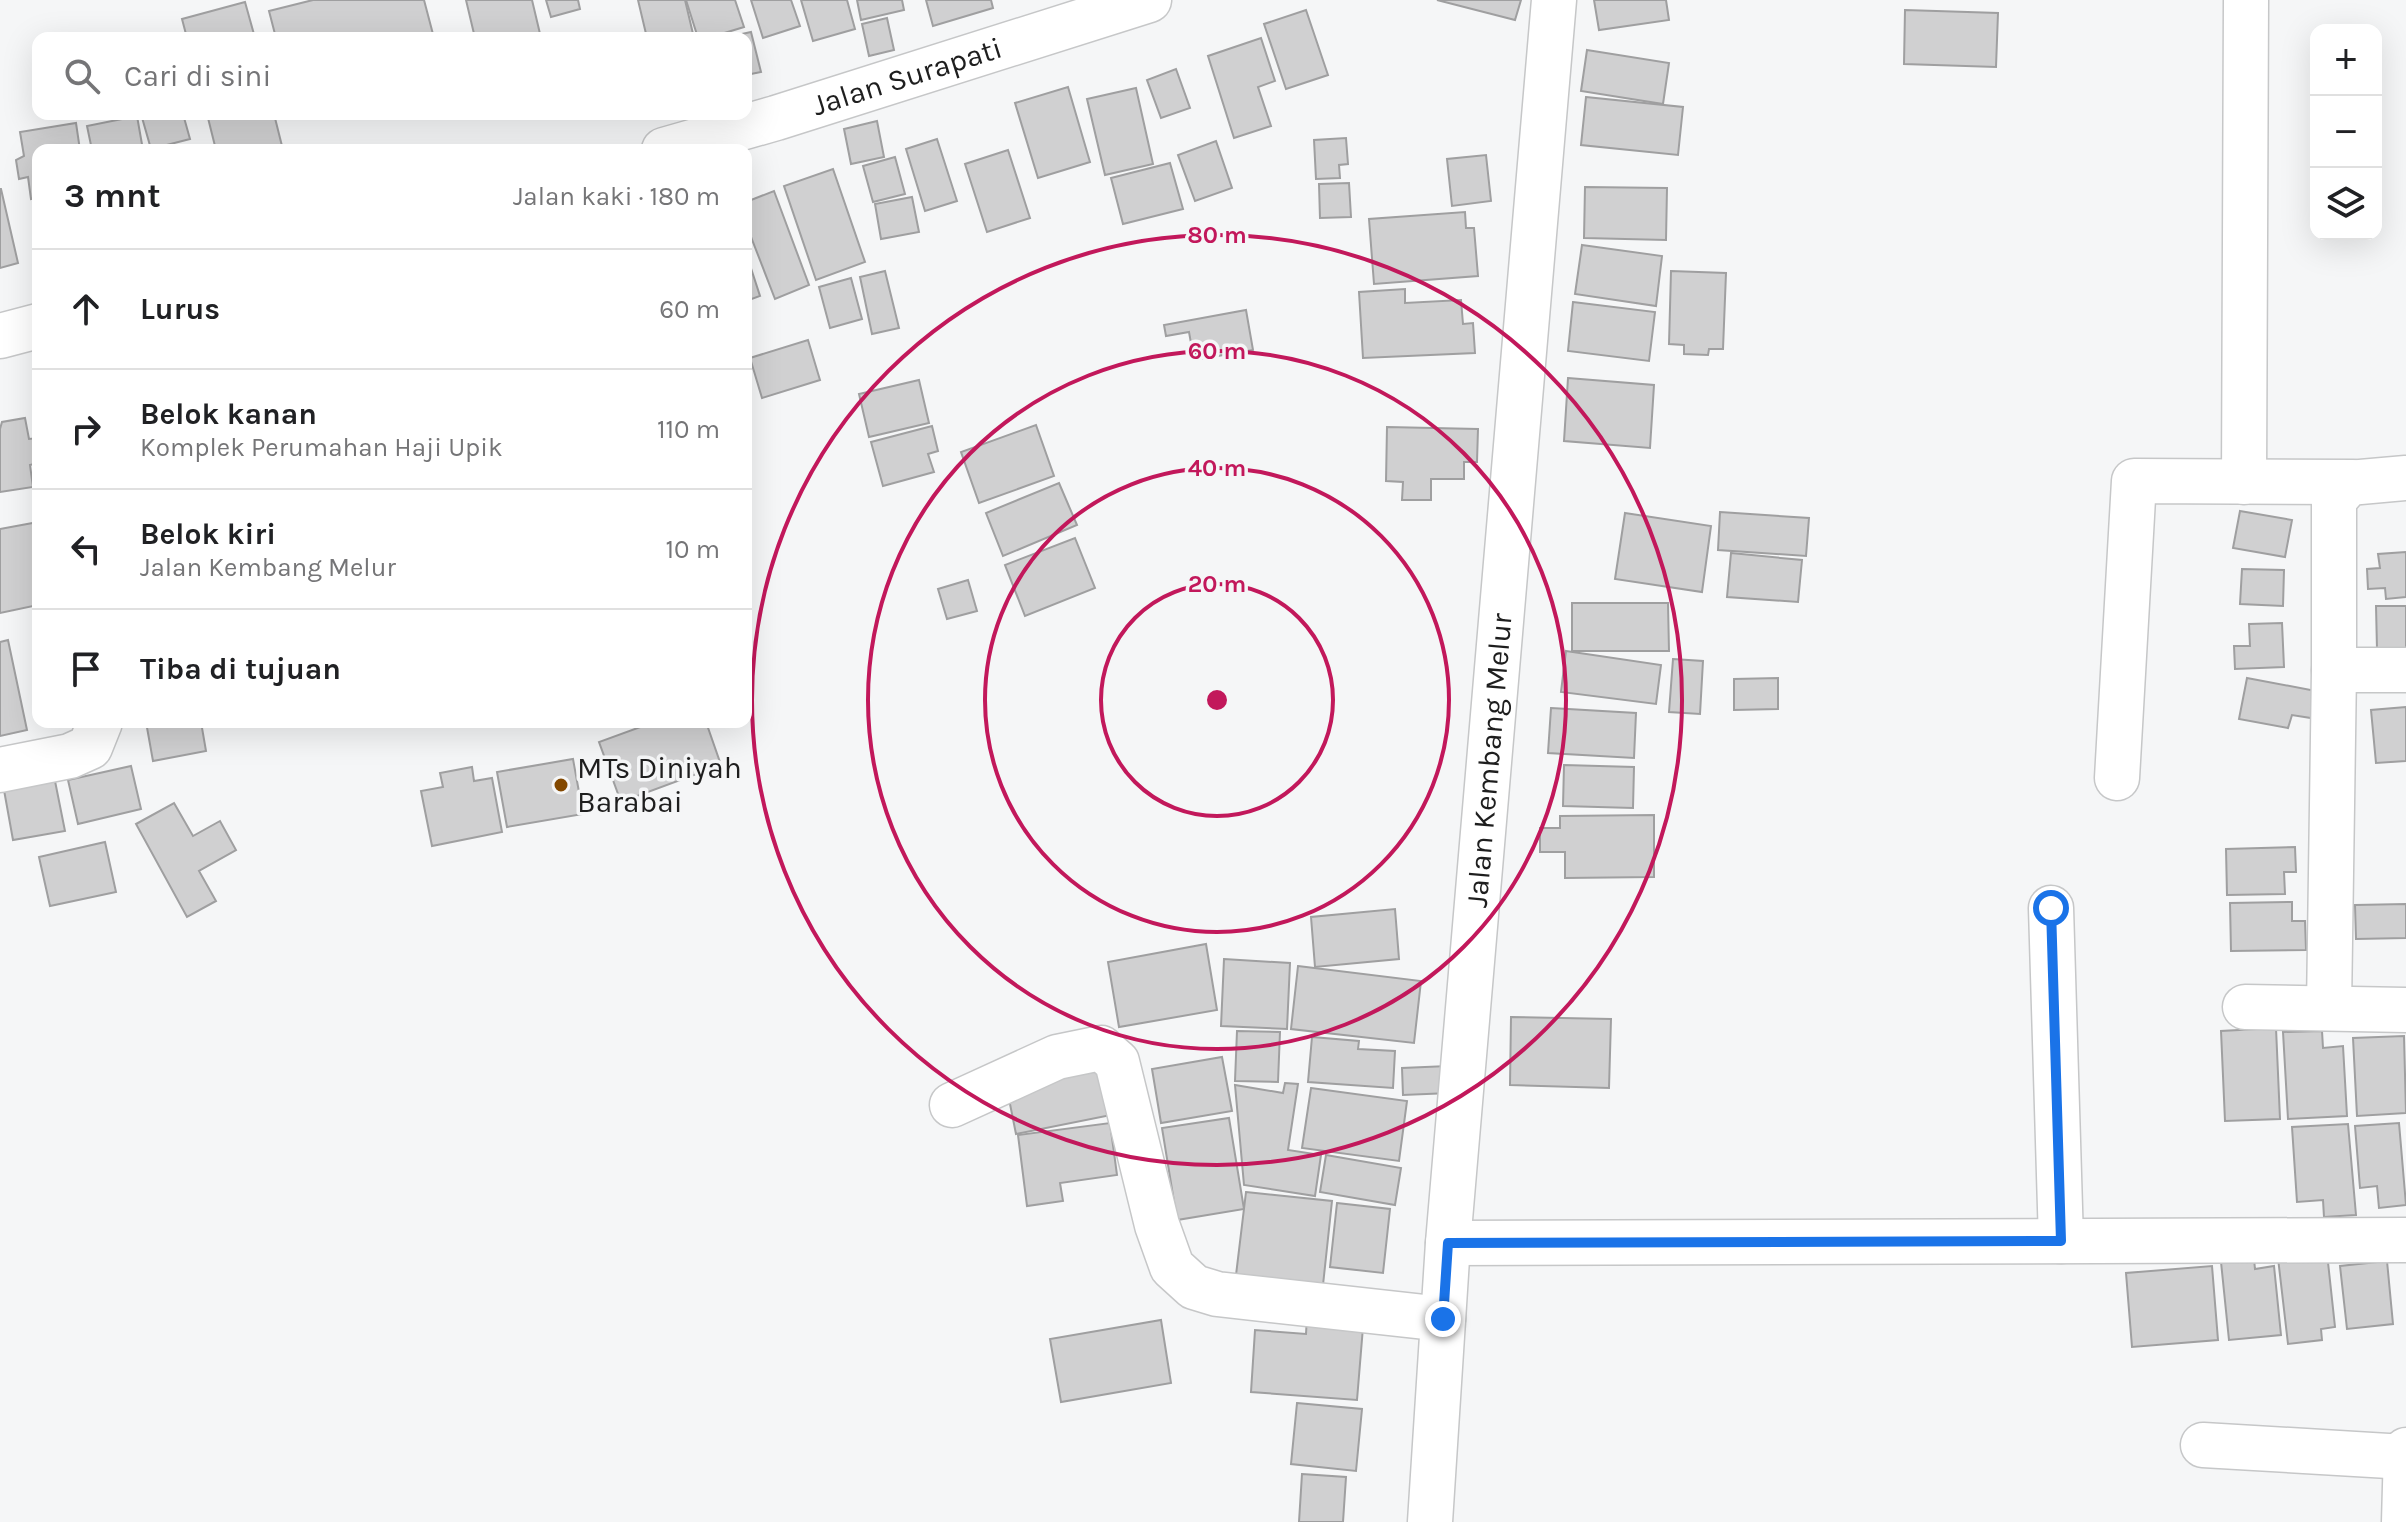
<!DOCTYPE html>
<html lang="id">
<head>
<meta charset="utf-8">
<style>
	body { margin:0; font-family:Karla,sans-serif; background:#f6f6f6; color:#202124 }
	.controls { position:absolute; right:24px; top:24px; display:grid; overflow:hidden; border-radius:16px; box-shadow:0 8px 32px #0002 }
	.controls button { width:72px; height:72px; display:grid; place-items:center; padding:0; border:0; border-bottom:2px solid #e0e0e0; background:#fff; color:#202124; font:40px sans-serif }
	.stop { position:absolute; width:24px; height:24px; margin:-18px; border:6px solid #1a73e8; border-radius:50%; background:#fff }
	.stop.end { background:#1a73e8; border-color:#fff; box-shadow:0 2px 8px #0008 }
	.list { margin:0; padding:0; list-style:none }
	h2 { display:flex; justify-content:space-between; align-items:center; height:104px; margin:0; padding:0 32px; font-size:34px }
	h2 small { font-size:26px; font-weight:400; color:#757577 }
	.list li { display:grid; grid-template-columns:52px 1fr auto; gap:24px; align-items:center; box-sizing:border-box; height:120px; padding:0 32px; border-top:2px solid #e0e0e0 }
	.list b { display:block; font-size:30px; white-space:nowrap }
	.list p { margin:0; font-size:26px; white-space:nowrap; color:#757577 }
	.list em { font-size:26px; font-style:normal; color:#757577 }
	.icon { flex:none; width:44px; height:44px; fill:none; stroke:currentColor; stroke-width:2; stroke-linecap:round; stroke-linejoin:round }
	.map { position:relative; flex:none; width:2406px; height:1522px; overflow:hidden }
	.search { position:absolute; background:#fff; box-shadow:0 8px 32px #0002; left:32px; top:32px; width:720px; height:88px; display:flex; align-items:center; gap:20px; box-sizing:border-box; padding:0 28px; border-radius:16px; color:#757577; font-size:30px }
	.panel { position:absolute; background:#fff; box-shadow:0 8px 32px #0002; left:32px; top:144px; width:720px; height:584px; border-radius:16px }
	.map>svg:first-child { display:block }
	.building { fill:#d0d0d1; stroke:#9f9fa0; stroke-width:2 }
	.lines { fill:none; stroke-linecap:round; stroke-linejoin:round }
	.minor-casing { stroke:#c6c7c8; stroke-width:47 }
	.minor { stroke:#fff; stroke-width:44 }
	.route { stroke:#1a73e8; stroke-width:10 }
	.ring { fill:none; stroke:#c2185b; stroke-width:4 }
	.poi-dot { fill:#834800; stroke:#f5f6f7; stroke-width:3 }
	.labels { text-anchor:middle; stroke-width:7; stroke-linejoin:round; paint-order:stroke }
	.street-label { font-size:30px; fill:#1e1e1e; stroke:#f5f6f7 }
	.poi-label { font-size:30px; fill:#1e1e1e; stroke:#f5f6f7; text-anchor:start }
	.centre { fill:#c2185b; stroke:#f5f6f7; stroke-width:4 }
	.ring-label { font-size:24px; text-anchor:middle; font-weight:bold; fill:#c2185b; stroke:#f5f6f7; stroke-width:7; stroke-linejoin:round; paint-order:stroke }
</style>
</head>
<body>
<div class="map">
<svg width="2406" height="1522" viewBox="0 0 2406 1522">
	<rect width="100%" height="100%" fill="#f5f6f7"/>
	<!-- building -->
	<g class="building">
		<path d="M313 0H424L434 38H276L269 11Z"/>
		<path d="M466 0H532L541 38H475Z"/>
		<path d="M546 0H578L580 9 551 17Z"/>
		<path d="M638 0H685L694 38H647Z"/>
		<path d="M686 0H735L744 27 708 38H698Z"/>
		<path d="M751 0H791L800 26 763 38Z"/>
		<path d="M801 0H847L855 29 813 41Z"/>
		<path d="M857 0H902L904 10 861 20Z"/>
		<path d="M926 0H991L993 8 933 26Z"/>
		<path d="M1437 0H1521L1515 20Z"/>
		<path d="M1594 0H1666L1669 20 1599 30Z"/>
		<path d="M245 2 255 38H187L182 19Z"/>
		<path d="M1306 10 1328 75 1286 89 1264 24Z"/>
		<path d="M1905 10 1998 13 1996 67 1904 64Z"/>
		<path d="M887 18 894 50 869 56 862 24Z"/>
		<path d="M751 32 761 72 746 75V38H724Z"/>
		<path d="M1261 38 1275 81 1258 87 1271 126 1234 138 1208 56Z"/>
		<path d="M1587 50 1669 63 1663 104 1581 91Z"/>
		<path d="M1176 69 1190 108 1161 118 1147 80Z"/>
		<path d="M1068 87 1090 162 1038 178 1015 103Z"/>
		<path d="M1136 88 1153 164 1105 175 1087 99Z"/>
		<path d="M1586 97 1683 107 1678 155 1581 145Z"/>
		<path d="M141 114H183L190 139 151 149Z"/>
		<path d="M207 114H274L283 150H216Z"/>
		<path d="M137 116 143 150H92L87 126Z"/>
		<path d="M877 121 884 157 851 164 844 129Z"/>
		<path d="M76 123 80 150H38V198L31 199 28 177 19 179 16 160 24 156 20 132Z"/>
		<path d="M1346 138 1348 164 1339 165 1340 178 1316 179 1314 140Z"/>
		<path d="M937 139 957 201 925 211 906 149Z"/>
		<path d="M1216 141 1232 188 1195 201 1178 155Z"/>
		<path d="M1008 150 1030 218 987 232 965 164Z"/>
		<path d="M1486 155 1491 201 1452 206 1447 159Z"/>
		<path d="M895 157 905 194 873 202 863 166Z"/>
		<path d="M1170 163 1183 209 1123 224 1111 178Z"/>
		<path d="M833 169 865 262 816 280 784 186Z"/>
		<path d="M1349 183 1351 217 1320 218 1319 184Z"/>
		<path d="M1585 187 1667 188 1666 240 1584 238Z"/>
		<path d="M1 189 18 263 0 268V189Z"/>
		<path d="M774 191 809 285 775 299 746 224V202Z"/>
		<path d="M912 197 919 232 881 239 875 204Z"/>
		<path d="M1465 212 1466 228H1474L1478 276 1374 284 1369 219Z"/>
		<path d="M1582 245 1662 256 1656 306 1575 294Z"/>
		<path d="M746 253 760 296 746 301Z"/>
		<path d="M885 271 899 328 872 334 860 277Z"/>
		<path d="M1671 271 1726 273 1723 349H1709L1708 355 1684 354V345L1669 344Z"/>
		<path d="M851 278 862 319 830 328 819 287Z"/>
		<path d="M1405 289V303L1461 300 1463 324 1473 323 1475 353 1363 358 1359 292Z"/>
		<path d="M1573 302 1655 312 1649 361 1568 351Z"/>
		<path d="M1246 310 1253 350 1194 360 1189 332 1166 336 1164 325Z"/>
		<path d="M808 340 820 380 762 398 750 358Z"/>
		<path d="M1568 378 1654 385 1650 448 1564 441Z"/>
		<path d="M919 380 929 423 869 437 859 394Z"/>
		<path d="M25 418 29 439 38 438V463L30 465 33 487 0 492V429L2 422Z"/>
		<path d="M1036 425 1054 476 979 503 961 452Z"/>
		<path d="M932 426 938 451 928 454 934 472 883 486 871 442Z"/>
		<path d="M1387 427 1478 429 1477 462H1464V479H1431V500H1402L1403 482 1386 481Z"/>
		<path d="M1059 483 1077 525 1003 556 986 513Z"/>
		<path d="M2240 511 2292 520 2285 557 2233 548Z"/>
		<path d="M1720 512 1809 518 1806 556 1718 550Z"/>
		<path d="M1625 513 1711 526 1702 592 1615 579Z"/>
		<path d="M38 522V605L0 613V529Z"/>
		<path d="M1075 538 1095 588 1025 616 1005 565Z"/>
		<path d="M2406 552V597L2386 599 2385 588 2368 589 2367 569 2380 568 2378 554Z"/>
		<path d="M1731 553 1802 560 1798 602 1727 597Z"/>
		<path d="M2242 569 2284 570 2283 606 2240 604Z"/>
		<path d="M968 580 977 611 947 619 938 589Z"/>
		<path d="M1572 603H1668L1669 651H1572Z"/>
		<path d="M2376 606H2406V649H2377Z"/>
		<path d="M2282 623 2284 667 2235 669 2234 646H2250L2249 624Z"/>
		<path d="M8 640 27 730 0 736V642Z"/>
		<path d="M1566 651 1661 665 1656 704 1561 692Z"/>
		<path d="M1673 659 1703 661 1700 714 1669 712Z"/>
		<path d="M1778 678V709L1734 710V679Z"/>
		<path d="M2247 678 2316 691 2311 718 2292 715 2288 728 2239 719Z"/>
		<path d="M2406 707V761L2376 763 2371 710Z"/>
		<path d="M1551 708 1636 713 1634 758 1548 753Z"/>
		<path d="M146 722H201L206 751 153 761Z"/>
		<path d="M654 722H706L721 765 621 802 599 742Z"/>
		<path d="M573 759 583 814 507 827 497 772Z"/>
		<path d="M1564 765 1634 767 1633 808 1563 806Z"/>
		<path d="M131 766 141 809 78 824 68 780Z"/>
		<path d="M472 767 474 781 492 778 502 832 432 846 421 791 443 787 440 773Z"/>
		<path d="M55 781 65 831 13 840 4 790Z"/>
		<path d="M174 803 193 836 220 821 236 850 199 871 216 901 187 917 136 824Z"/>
		<path d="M1654 815V877L1565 878V852H1540V828H1560V816Z"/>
		<path d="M105 842 116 892 50 906 39 857Z"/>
		<path d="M2295 847 2296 872H2284L2285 894 2227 895 2226 849Z"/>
		<path d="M2292 902V921H2305L2306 950 2231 951 2230 903Z"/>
		<path d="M2406 904V938L2356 939 2355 905Z"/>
		<path d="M1395 909 1399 959 1315 967 1311 917Z"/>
		<path d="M1206 944 1217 1010 1119 1027 1108 962Z"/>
		<path d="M1224 959 1290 963 1287 1029 1221 1026Z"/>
		<path d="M1298 966 1421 981 1414 1043 1291 1029Z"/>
		<path d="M1511 1017 1611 1019 1609 1088 1510 1085Z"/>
		<path d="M2276 1028 2280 1119 2225 1121 2221 1031Z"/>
		<path d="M1237 1031 1280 1032 1278 1082 1235 1081Z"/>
		<path d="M2322 1031 2323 1048 2343 1046 2347 1116 2288 1119 2283 1032Z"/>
		<path d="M2404 1036 2406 1113 2357 1116 2353 1038Z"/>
		<path d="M1312 1037 1359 1041 1358 1049 1395 1051 1393 1088 1308 1082Z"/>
		<path d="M1222 1057 1232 1111 1161 1123 1152 1069Z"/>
		<path d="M1448 1066 1450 1093 1403 1095 1402 1068Z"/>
		<path d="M1102 1070 1111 1115 1016 1134 1007 1089Z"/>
		<path d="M1285 1083 1298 1084 1288 1150 1321 1155 1315 1196 1244 1185 1235 1085 1283 1093Z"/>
		<path d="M1311 1088 1407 1101 1399 1161 1302 1148Z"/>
		<path d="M1229 1118 1244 1209 1177 1220 1162 1128Z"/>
		<path d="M1110 1123 1117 1175 1060 1183 1063 1201 1027 1206 1018 1135Z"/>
		<path d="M2399 1123 2406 1205 2379 1208 2377 1186 2360 1188 2355 1126Z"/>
		<path d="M2348 1124 2356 1215 2324 1217 2323 1200 2297 1202 2292 1127Z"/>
		<path d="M1326 1155 1401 1168 1395 1205 1320 1192Z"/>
		<path d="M1246 1192 1332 1201 1323 1285 1236 1275Z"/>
		<path d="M1337 1203 1390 1209 1383 1273 1330 1267Z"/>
		<path d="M2327 1253 2335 1327 2321 1329 2322 1340 2288 1344 2278 1258Z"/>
		<path d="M2254 1259 2255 1269 2274 1266 2281 1335 2229 1340 2221 1262Z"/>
		<path d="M2387 1261 2393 1324 2347 1329 2340 1266Z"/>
		<path d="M2212 1266 2218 1340 2132 1347 2126 1273Z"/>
		<path d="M1307 1316 1363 1327 1357 1400 1251 1392 1255 1330 1306 1334Z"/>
		<path d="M1161 1320 1171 1383 1061 1402 1050 1339Z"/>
		<path d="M1297 1403 1362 1409 1356 1471 1291 1464Z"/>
		<path d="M1302 1474 1346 1477 1343 1522H1299Z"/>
	</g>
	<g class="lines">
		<!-- minor casing -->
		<g class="minor-casing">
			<g id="minor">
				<path id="s1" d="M664 150 776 118 1149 0"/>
				<path d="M0 336 38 326"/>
				<path d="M2244 482 2246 0"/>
				<path d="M2334 670H2406"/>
				<path d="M0 770 70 756 90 747 100 722"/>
				<path d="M2117 778 2134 481 2353 482"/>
				<path d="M2051 908 2061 1241"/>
				<path d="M2245 1007 2406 1010"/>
				<path d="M2329 1008 2334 670V500L2349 483 2406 478"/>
				<path d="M952 1105 1057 1057 1101 1048 1117 1062 1157 1225 1172 1267 1194 1287 1217 1294 1443 1319"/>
				<path d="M1448 1243 2406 1240"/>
				<path d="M2203 1445 2406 1457"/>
				<path id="s2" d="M1430 1522 1448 1243 1554 0"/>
				<path d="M2404 1522 2406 1450"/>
			</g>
		</g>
		<!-- minor -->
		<use href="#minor" class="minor"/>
	</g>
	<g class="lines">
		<!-- route -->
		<path class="route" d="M1443 1319 1448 1243 2061 1241 2051 908"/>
	</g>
	<!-- distance rings -->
	<g class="ring">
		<circle cx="1217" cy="700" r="116"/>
		<circle cx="1217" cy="700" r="232"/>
		<circle cx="1217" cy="700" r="349"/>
		<circle cx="1217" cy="700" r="465"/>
	</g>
	<!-- markers -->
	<circle class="poi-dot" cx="561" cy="785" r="8"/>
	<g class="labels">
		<!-- street labels -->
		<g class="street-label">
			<text dy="10" stroke="none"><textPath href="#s1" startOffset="254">Jalan Surapati</textPath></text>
			<text dy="10" stroke="none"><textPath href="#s2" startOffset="764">Jalan Kembang Melur</textPath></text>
		</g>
		<!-- poi labels -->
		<g class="poi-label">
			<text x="577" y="778">MTs Diniyah<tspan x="577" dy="34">Barabai</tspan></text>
		</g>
	</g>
	<circle cx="1217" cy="700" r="12" class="centre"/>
	<g class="ring-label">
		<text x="1217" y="243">80 m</text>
		<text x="1217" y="359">60 m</text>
		<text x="1217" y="476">40 m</text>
		<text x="1217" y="592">20 m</text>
	</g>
</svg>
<div class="controls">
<button>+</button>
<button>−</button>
<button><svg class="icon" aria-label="layers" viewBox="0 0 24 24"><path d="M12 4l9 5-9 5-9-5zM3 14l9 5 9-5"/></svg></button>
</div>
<div class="stop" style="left:2051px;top:908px"></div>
<div class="stop end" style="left:1443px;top:1319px"></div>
<div class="search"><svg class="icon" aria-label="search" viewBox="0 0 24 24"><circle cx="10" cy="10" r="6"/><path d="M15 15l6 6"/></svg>Cari di sini</div>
<section class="panel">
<h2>3 mnt<small>Jalan kaki · 180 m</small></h2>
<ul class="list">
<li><svg class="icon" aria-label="ahead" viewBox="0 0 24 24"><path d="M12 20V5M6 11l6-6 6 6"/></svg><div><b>Lurus</b></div><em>60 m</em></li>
<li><svg class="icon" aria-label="right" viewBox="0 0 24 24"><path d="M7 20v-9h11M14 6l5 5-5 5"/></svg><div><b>Belok kanan</b><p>Komplek Perumahan Haji Upik</p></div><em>110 m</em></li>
<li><svg class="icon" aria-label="left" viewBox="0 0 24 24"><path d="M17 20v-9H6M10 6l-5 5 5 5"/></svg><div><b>Belok kiri</b><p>Jalan Kembang Melur</p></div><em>10 m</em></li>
<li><svg class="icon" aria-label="arrive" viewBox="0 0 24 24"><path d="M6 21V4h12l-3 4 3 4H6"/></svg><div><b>Tiba di tujuan</b></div></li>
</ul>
</section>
</div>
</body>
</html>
